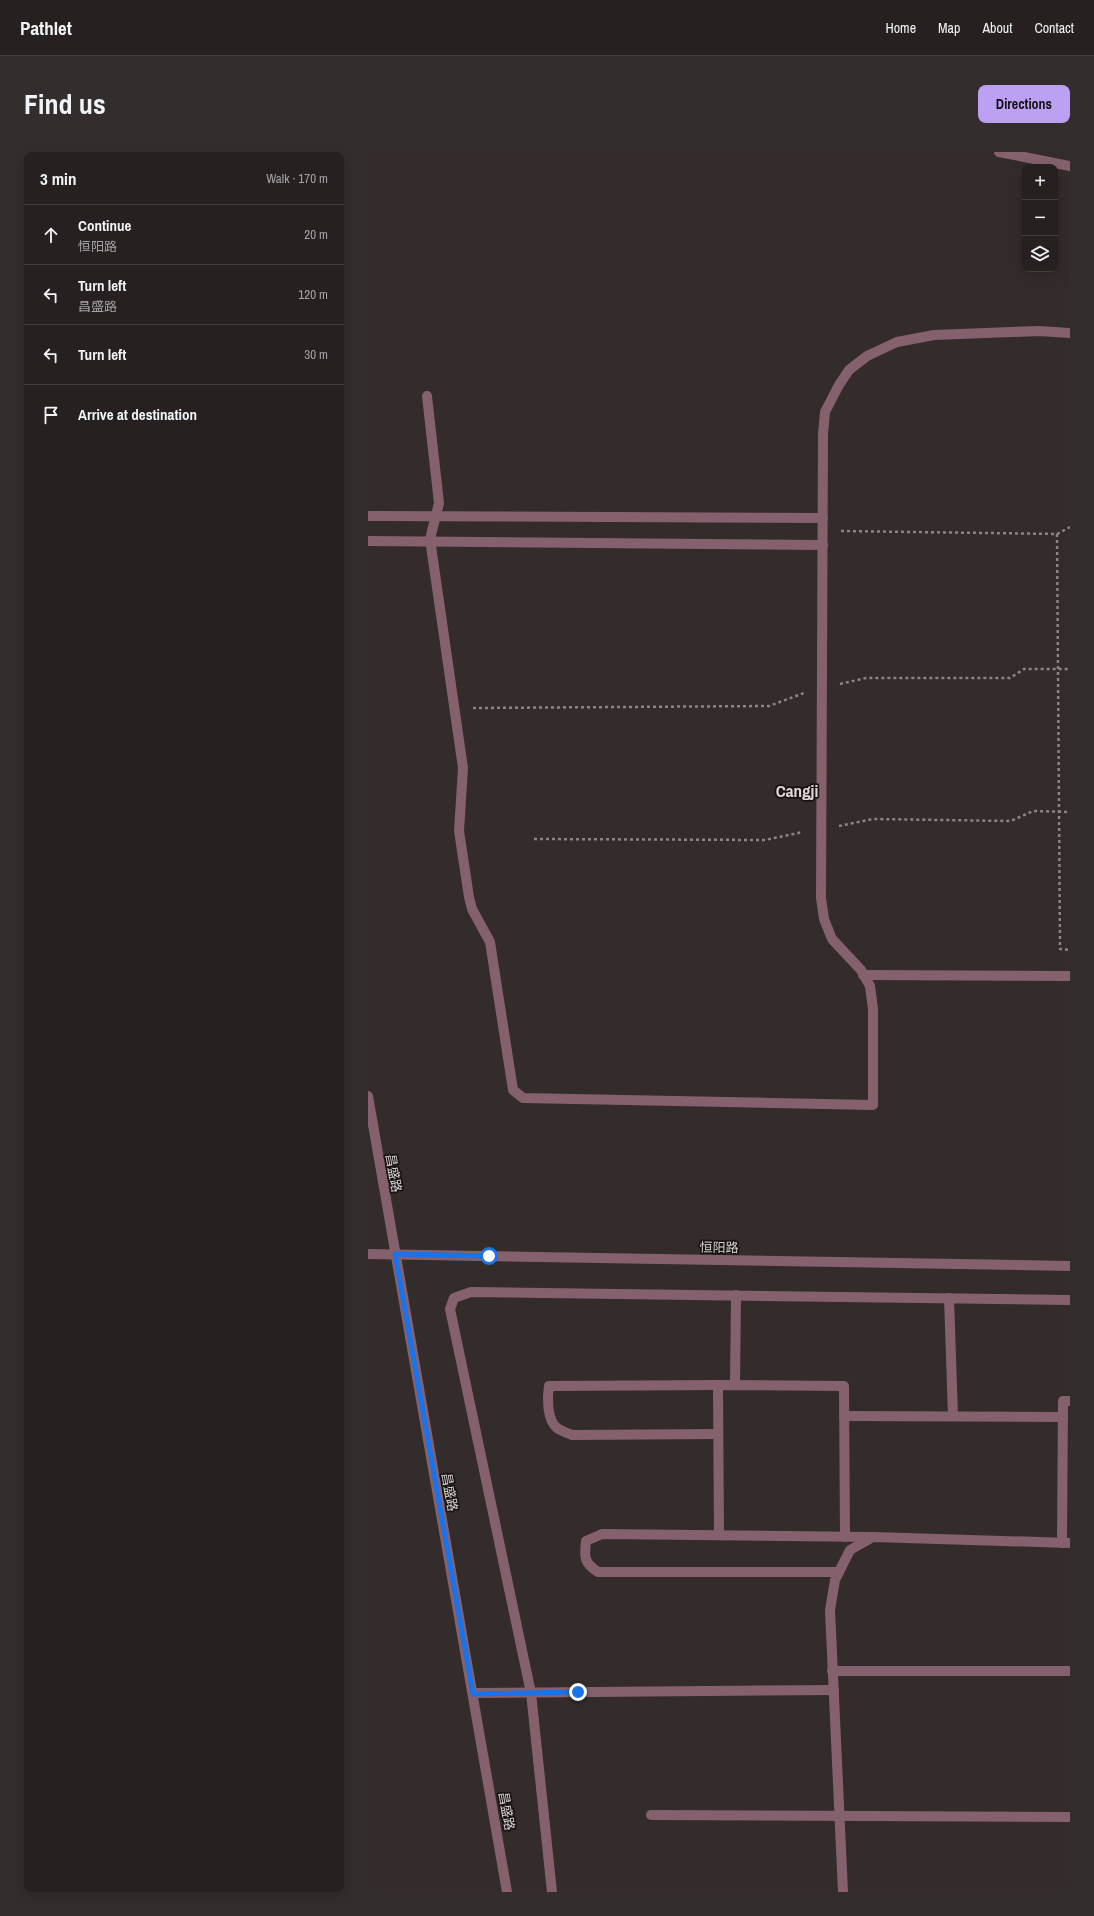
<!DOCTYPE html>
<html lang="en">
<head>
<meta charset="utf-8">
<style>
	body { margin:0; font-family:"Archivo Narrow","Noto Sans SC",sans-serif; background:#332d2d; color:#f1f3f6 }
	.controls { position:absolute; right:12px; top:12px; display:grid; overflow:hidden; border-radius:8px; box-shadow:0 4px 16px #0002 }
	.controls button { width:36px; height:36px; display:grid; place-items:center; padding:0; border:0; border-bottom:1px solid #433e3e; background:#272020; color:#f1f3f6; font:20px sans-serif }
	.stop { position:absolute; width:12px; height:12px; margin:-9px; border:3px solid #1a73e8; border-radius:50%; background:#fff }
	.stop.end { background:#1a73e8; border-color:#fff; box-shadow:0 1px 4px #0008 }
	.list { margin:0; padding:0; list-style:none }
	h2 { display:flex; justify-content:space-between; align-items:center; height:52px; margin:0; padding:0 16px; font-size:17px }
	h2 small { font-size:13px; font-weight:400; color:#a4a3a5 }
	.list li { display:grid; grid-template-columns:26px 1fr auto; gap:12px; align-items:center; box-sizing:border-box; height:60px; padding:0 16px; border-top:1px solid #433e3e }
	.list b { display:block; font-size:15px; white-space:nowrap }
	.list p { margin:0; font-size:13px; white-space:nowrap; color:#a4a3a5 }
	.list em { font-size:13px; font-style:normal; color:#a4a3a5 }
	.icon { flex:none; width:22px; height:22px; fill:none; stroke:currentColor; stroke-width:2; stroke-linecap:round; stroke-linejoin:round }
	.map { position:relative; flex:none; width:702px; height:1740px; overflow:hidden; border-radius:8px }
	header { display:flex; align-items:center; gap:24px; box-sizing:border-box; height:56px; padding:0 20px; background:#272020; border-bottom:1px solid #433e3e }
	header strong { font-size:19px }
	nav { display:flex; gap:22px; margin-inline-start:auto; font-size:14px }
	.intro { display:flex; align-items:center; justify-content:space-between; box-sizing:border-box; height:96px; padding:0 24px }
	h1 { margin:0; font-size:28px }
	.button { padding:10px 18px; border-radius:8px; background:#bca0f2; color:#111; font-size:14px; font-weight:700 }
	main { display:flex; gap:24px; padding:0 24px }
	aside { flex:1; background:#272020; border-radius:8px; box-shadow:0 4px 16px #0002 }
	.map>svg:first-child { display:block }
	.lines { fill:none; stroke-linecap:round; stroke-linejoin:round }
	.path { stroke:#8c8585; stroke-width:2.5; stroke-dasharray:3 3; stroke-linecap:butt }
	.minor { stroke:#85616e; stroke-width:10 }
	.route { stroke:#1a73e8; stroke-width:5 }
	.labels { text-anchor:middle; stroke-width:3.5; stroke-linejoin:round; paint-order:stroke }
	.street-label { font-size:13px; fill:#d8d2d2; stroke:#181414 }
	.district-label { font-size:17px; font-weight:bold; fill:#e1d5d5; stroke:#181414 }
</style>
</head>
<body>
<header>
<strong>Pathlet</strong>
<nav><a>Home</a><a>Map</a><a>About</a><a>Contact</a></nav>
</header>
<div class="intro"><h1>Find us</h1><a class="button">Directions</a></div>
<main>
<aside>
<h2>3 min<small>Walk · 170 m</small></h2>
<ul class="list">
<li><svg class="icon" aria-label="ahead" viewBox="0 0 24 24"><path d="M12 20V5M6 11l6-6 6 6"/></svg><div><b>Continue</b><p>恒阳路</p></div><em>20 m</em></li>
<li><svg class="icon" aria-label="left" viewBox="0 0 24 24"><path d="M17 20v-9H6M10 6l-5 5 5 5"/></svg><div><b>Turn left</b><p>昌盛路</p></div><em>120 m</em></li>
<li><svg class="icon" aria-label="left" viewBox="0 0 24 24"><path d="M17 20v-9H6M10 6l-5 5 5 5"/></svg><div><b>Turn left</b></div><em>30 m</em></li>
<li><svg class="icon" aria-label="arrive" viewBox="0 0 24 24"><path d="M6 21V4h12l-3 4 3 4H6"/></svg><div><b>Arrive at destination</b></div></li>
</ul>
</aside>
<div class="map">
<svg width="702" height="1740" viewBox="0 0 702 1740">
	<rect width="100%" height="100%" fill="#342b2b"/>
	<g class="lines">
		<!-- path -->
		<g class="path">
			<path d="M473 379 689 382 702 375"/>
			<path d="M689 382 692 797 702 798"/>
			<path d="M472 532 498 526H642L656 517H702"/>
			<path d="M105 556 401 554 436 541"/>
			<path d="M471 674 505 667 643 669 665 659 702 660"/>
			<path d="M166 687 397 688 435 680"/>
		</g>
		<!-- minor -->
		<g class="minor">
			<path d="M631 0 702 14"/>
			<path d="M59 244 71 351 62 387 95 616 91 679 101 745 104 757 122 790 145 938 155 946 505 953V857L502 834 493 818 464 787 456 767 453 746 455 282 457 260 471 233 481 218 499 204 529 190 566 183 671 179 702 181"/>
			<path d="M0 364 455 366"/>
			<path d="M0 389 455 393"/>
			<path d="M495 823 702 824"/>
			<path d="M0 944 139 1740"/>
			<path d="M0 1102 702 1114"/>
			<path d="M581 1146 585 1264"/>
			<path d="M350 1233 181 1234C179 1246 179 1268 189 1276 193 1279 199 1281 204 1283L350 1282"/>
			<path d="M367 1233 368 1143"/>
			<path d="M476 1264 695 1265"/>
			<path d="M351 1383 350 1233 476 1234 477 1385"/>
			<path d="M694 1391 695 1249H702"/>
			<path d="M471 1420H230C216 1411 216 1405 218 1389L234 1382 504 1385"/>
			<path d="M464 1519H702"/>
			<path d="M105 1541 466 1538"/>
			<path d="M283 1663 702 1665"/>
			<path d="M184 1740 163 1541 82 1157 86 1146 103 1140 702 1148"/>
			<path d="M475 1740 462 1458 467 1428 482 1398 505 1385 702 1391"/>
		</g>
	</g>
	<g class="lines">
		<!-- route -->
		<path class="route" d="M121 1104 27 1102 105 1542 210 1540"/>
	</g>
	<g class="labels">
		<!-- street labels -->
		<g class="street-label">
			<text transform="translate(26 1021) rotate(80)" y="5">昌盛路</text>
			<text transform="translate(351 1095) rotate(1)" y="5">恒阳路</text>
			<text transform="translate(82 1340) rotate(80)" y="5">昌盛路</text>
			<text transform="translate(139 1659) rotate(80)" y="5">昌盛路</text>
		</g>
		<!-- district labels -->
		<g class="district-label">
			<text x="429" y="645">Cangji</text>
		</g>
	</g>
</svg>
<div class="controls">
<button>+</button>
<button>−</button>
<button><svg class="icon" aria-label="layers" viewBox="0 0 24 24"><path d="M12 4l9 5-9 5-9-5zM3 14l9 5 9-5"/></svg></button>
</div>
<div class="stop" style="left:121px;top:1104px"></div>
<div class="stop end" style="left:210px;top:1540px"></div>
</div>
</main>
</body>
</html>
